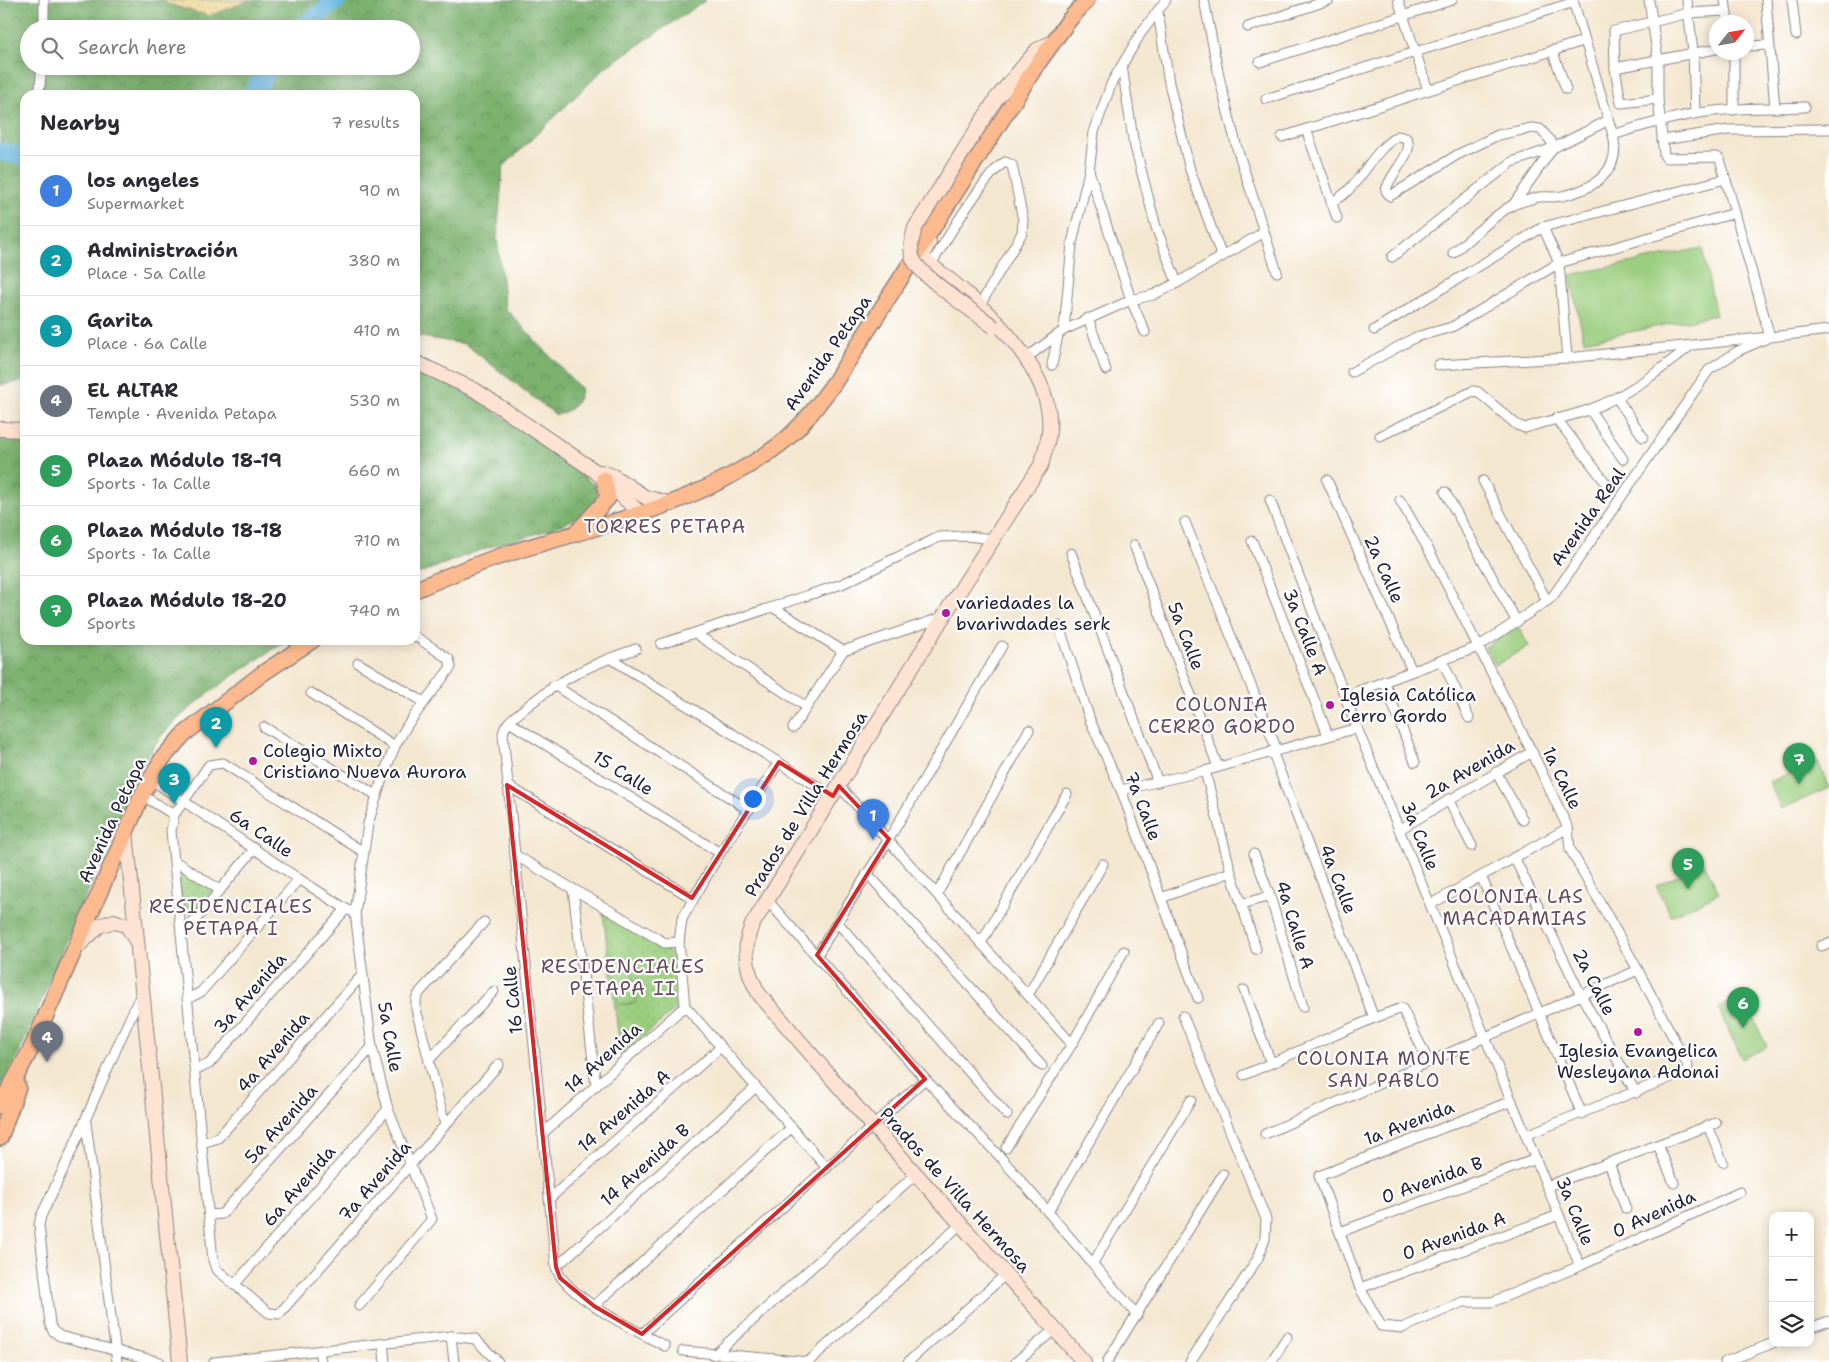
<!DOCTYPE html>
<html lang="en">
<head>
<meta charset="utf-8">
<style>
	body { margin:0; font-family:"Shantell Sans",sans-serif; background:#f2f2f3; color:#2b2b33 }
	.controls { position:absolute; right:15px; bottom:15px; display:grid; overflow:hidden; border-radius:10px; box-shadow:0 2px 12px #0003 }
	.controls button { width:45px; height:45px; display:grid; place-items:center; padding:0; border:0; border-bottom:1px solid #e1e1e2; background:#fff; color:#2b2b33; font:25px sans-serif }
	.compass { position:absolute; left:1709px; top:15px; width:45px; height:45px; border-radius:50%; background:#fff; box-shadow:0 2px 12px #0003; rotate:59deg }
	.you { position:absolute; left:752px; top:798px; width:18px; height:18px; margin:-12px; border:4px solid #fff; border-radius:50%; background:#1a73e8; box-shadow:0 0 0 8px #1a73e833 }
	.badge { display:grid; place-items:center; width:32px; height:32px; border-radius:50%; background:#d93025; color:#fff; font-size:16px; font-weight:700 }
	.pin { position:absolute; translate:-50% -41px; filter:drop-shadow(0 1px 2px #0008) }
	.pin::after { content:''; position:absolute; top:26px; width:18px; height:15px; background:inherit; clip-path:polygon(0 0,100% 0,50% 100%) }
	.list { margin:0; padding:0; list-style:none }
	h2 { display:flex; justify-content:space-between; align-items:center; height:65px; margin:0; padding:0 20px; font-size:21px }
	h2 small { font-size:16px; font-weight:400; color:#7c7c81 }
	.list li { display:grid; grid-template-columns:32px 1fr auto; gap:15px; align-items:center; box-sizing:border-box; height:70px; padding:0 20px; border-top:1px solid #e1e1e2 }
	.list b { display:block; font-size:19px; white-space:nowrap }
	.list p { margin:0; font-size:16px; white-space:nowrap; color:#7c7c81 }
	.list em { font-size:16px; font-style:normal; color:#7c7c81 }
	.icon { flex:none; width:28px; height:28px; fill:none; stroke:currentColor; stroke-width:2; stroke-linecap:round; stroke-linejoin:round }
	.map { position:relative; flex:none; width:1829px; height:1362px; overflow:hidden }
	.search { position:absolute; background:#fff; box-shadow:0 2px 12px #0003; left:20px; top:20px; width:400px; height:55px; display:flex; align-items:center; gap:12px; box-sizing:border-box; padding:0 18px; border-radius:28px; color:#7c7c81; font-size:19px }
	.panel { position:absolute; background:#fff; box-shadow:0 2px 12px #0003; left:20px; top:90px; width:400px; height:555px; border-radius:15px }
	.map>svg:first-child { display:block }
	.forest { fill:url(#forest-crowns); stroke:#4f6a54; fill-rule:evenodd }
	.sand { fill:url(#sand-dots); stroke:#887e6c }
	.park { fill:url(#park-dots); stroke:#5e785d }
	.garden { fill:#9bce7f; stroke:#5e785d }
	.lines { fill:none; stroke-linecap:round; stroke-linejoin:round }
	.river { stroke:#65b6e0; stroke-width:18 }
	.street-casing { stroke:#8b8486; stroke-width:11 }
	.secondary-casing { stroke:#8b8486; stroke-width:16 }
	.primary-casing { stroke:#8b8486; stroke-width:18 }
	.street { stroke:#fff; stroke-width:9 }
	.secondary { stroke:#fee3d2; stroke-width:14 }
	.primary { stroke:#fcba8e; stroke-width:15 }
	.secondary-bridge-casing { stroke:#8b8486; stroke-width:16; stroke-linecap:butt }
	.secondary-bridge { stroke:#fee3d2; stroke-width:14 }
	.marked { fill:none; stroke:#d62828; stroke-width:4; stroke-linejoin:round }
	.poi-dot { fill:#b5179e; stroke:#fff; stroke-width:2 }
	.labels { text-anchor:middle; stroke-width:4.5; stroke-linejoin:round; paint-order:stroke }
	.street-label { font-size:18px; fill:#22223b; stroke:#fff }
	.poi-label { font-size:18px; fill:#22223b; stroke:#fff; text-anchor:start }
	.neighbourhood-label { font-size:19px; letter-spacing:1px; fill:#664a59; stroke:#fff }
</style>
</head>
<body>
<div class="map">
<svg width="1829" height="1362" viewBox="0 0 1829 1362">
	<defs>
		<pattern id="forest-crowns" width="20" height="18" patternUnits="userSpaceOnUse" patternTransform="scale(1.25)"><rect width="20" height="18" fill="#7cb16e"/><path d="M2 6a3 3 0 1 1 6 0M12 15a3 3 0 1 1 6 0" fill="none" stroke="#65905c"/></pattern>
		<pattern id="sand-dots" width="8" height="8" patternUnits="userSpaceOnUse" patternTransform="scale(1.25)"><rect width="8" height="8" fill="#eeda9e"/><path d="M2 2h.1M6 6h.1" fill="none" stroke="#ccbb89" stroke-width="1.8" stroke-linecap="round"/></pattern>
		<pattern id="park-dots" width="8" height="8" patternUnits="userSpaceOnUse" patternTransform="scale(1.25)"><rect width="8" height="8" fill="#9bce7f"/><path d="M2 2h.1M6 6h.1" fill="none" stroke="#85b16f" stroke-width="1.8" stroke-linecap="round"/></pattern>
	</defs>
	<rect width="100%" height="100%" fill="#fff"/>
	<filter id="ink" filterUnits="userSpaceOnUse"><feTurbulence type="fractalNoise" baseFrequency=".02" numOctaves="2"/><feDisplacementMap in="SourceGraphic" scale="10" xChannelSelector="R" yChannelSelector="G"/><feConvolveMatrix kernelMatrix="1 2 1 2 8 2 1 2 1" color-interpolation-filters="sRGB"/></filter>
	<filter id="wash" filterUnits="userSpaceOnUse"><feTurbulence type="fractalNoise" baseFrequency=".0096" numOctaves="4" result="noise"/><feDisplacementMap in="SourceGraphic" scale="20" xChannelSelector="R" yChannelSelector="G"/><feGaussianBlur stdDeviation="1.12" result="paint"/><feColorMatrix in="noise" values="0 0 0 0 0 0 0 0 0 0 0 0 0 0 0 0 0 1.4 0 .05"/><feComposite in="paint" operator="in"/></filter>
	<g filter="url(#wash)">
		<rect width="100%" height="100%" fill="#f4e7d0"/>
		<!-- forest -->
		<g class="forest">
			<path d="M0 0H706L607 66 503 167 497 237 505 308 581 389C579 404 571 411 556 415L465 344 415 336V95H25V381L0 385ZM29 29H411V66H29Z"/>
			<path d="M415 370 474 397 564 458 595 486 599 501C570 529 525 536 487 548 463 556 439 566 415 575Z"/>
			<path d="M0 429 25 430V640H288C248 666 189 702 159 739 152 748 146 759 140 769L17 1058 0 1087Z"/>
		</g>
		<!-- sand -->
		<path class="sand" d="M166 0H250L209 16 165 3Z"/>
		<!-- park -->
		<g class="park">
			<path d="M179 868 212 890 192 915C177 911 180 881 179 868Z"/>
			<path d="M603 913 676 956 680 1005 621 1056Z"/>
		</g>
		<!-- garden -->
		<g class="garden">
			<path d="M1702 248 1716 315 1584 341 1570 275Z"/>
			<path d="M1518 627 1529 646 1496 665 1485 647Z"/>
			<path d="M1818 761 1829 788 1781 809 1769 782Z"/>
			<path d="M1704 863 1719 893 1671 916 1656 886Z"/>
			<path d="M631 960 636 1003 618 1005 613 962Z"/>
			<path d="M1743 996 1767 1047 1742 1059 1718 1008Z"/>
		</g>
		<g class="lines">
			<!-- river -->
			<g class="river">
				<path d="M299 29 338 0"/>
				<path d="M250 95 273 66"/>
				<path d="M0 152 25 156"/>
			</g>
		</g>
	</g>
	<g filter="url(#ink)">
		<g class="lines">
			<!-- street casing -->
			<g class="street-casing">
				<g id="street">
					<path d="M44 0V29"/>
					<path d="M1204 0 1220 81 1237 148 1277 272"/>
					<path d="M1398 0 1428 90"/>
					<path d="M1687 0 1693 52 1695 113"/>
					<path d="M1725 0 1728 22"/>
					<path d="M1766 0 1775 108"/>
					<path d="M1792 0 1796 35"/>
					<path d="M1158 12 1169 83 1190 170 1222 257"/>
					<path d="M1248 27 1329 0"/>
					<path d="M1746 46 1769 45"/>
					<path d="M1552 50 1566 89"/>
					<path d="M1734 52V110"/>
					<path d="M1260 62 1452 0"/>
					<path d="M1122 66 1133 139 1156 227 1177 283"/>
					<path d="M1615 68 1716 49"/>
					<path d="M39 95 42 66"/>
					<path d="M1266 99 1568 4"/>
					<path d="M1658 99 1621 103 1615 68 1614 31 1689 13 1725 11"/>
					<path d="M1306 129 1337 218"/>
					<path d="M1613 135C1640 126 1666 119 1694 114 1731 107 1768 109 1805 107"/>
					<path d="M1282 137 1580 42"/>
					<path d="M1662 140 1729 130 1829 129"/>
					<path d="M1089 171 1131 300 1145 332"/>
					<path d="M1331 202C1359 191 1371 150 1398 136L1406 138C1417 152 1388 174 1386 191L1390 196 1457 155 1498 135 1532 128 1540 129 1551 141 1553 148 1513 205"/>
					<path d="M1543 227 1559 263 1567 358"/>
					<path d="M1453 253C1469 240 1496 213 1513 205 1520 202 1531 199 1539 197 1546 196 1554 198 1562 196 1594 189 1622 171 1613 135L1573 0"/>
					<path d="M1392 257 1512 162 1553 148 1605 122"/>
					<path d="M931 265C944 243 985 174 1005 162L1012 165 1023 220 1022 233 980 305"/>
					<path d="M1088 318 1106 370"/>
					<path d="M1064 330 1072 243 1089 171 1094 132 1112 82 1141 33 1166 0"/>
					<path d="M1374 330 1543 227 1725 179"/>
					<path d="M1025 359 1064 330 1131 300 1153 295 1177 283 1264 232"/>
					<path d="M1052 365 1058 335"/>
					<path d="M1438 365 1567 358 1770 337 1720 159 1717 157 1666 158 1664 155 1658 99V59L1649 0"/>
					<path d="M1352 372 1416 337 1452 327 1559 263 1735 213"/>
					<path d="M1617 398 1643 437"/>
					<path d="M1590 410 1623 459"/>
					<path d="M1556 418 1609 487"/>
					<path d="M1380 436 1473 391 1478 392 1517 425 1525 428C1546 421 1570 417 1591 409 1628 395 1659 371 1689 347"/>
					<path d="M1327 480 1412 671"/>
					<path d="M1483 481 1547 601"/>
					<path d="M1445 492 1517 622"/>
					<path d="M1270 500 1357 728 1580 1266"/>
					<path d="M1400 500 1430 552 1532 752 1568 828 1570 849 1638 970 1688 1066 1687 1071 1526 1135"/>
					<path d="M1185 522 1277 750"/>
					<path d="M1252 541 1328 735"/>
					<path d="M1134 545 1218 767"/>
					<path d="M1071 553 1158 782"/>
					<path d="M774 608 843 651"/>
					<path d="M1059 626 1090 720 1121 790 1198 998"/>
					<path d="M696 634 805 706"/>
					<path d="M661 644 842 584 939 537 967 536 993 539"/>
					<path d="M636 649C591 664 562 678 525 708 516 716 505 722 503 734L556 1267C564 1296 638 1332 665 1346"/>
					<path d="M610 658 833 796"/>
					<path d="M1442 660 1469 718"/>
					<path d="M358 663 424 702"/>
					<path d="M1384 681 1415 762"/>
					<path d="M554 685 749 810"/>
					<path d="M311 693 395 746"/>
					<path d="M1345 696 1478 647 1547 601 1553 596 1709 370 1738 351 1770 337 1829 330"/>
					<path d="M509 722 720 853"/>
					<path d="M264 727 376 795"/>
					<path d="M793 728 843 651 943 617"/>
					<path d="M1272 751 1374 1018"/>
					<path d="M779 762 720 853 682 919 679 942 685 1006 827 1168"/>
					<path d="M1205 771 1231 872 1256 949"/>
					<path d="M1496 772 1523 820"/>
					<path d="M149 778 299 879 346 909 355 913"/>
					<path d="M507 785 692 898"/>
					<path d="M839 786 1072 1044"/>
					<path d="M1121 790 1205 771 1357 728"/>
					<path d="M142 795 174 815"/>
					<path d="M1448 799 1472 846"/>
					<path d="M1400 829 1532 752"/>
					<path d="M362 851 223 763 209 765 174 815 171 831 213 1260 216 1269 269 1313 279 1314 499 1064"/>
					<path d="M1254 854 1270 896 1303 1007"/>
					<path d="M515 855 665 943 679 942"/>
					<path d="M1514 857 1581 995 1636 1093"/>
					<path d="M175 861 220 890"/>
					<path d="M867 873 1042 1066"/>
					<path d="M1481 876 1582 1114"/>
					<path d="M573 889 596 1086"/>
					<path d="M937 894 1029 730"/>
					<path d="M1161 898 1231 872"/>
					<path d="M768 901 925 1079 1002 1159 1137 1315"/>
					<path d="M1242 904 1270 896"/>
					<path d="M1431 904 1568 828"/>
					<path d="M838 923 1007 1115"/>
					<path d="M182 936 255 848"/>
					<path d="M981 943 1067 794"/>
					<path d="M1821 946 1829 943"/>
					<path d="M817 955 889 839 1002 646"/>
					<path d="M1244 990 1271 1063"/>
					<path d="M142 992C107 1066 78 1142 41 1216L39 1225 50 1324 53 1331 60 1336 160 1362"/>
					<path d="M1028 995 1103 864"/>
					<path d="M187 999 201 992 299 879"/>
					<path d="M1183 1016 1266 1219 1265 1239 1258 1258 1190 1362"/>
					<path d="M429 1060 494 991"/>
					<path d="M195 1070 209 1064 346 909"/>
					<path d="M1244 1075 1374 1018 1402 1008 1429 1062"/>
					<path d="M1512 1101 1319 1176 1360 1288 1381 1326 1402 1328 1463 1302H1492L1580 1266 1740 1192"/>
					<path d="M86 1123 117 1362"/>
					<path d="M445 1125 416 1009V999L420 992 484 922"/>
					<path d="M1708 1126 1723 1162"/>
					<path d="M542 1134 685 1006"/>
					<path d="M1265 1134 1638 970"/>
					<path d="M202 1143 218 1138 363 974"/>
					<path d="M1658 1145 1674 1183"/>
					<path d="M1006 1148 1072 1044 1124 951"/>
					<path d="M1609 1163 1626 1209"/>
					<path d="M1547 1186 1716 1123"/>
					<path d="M549 1199 721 1047"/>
					<path d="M1048 1212 1159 1023"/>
					<path d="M209 1215 222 1214 372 1047"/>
					<path d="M1340 1232 1536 1159"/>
					<path d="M1093 1263 1191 1100"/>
					<path d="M556 1267 756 1087"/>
					<path d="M234 1285 388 1109"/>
					<path d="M1360 1288 1559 1215"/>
					<path d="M359 1306 432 1219 388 1109 372 1047 355 913 368 824 383 776 395 746 408 724 451 667 449 659 415 636"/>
					<path d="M594 1306 792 1127"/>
					<path d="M1810 1328 1829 1321"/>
					<path d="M642 1334 925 1079"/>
					<path d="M451 1336 454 1362"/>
					<path d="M383 1343 385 1362"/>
					<path d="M319 1351 321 1362"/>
					<path d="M683 1351 809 1362"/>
					<path d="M714 1355 916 1174"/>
					<path d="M214 1362 451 1336 475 1339 498 1362"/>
					<path d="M808 1362 961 1224"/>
					<path d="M908 1362 1006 1274"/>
					<path d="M1016 1362 1055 1329"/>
					<path d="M1107 1362 1223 1174"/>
					<path d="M1271 1362 1287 1337"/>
					<path d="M1725 1362 1773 1343"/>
				</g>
			</g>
			<!-- secondary casing -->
			<g class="secondary-casing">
				<g id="secondary">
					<path d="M996 99 1037 50 1054 41"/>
					<path d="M929 242 923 254 925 261C973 296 1056 365 1049 432 1048 443 1044 454 1041 465L948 609 752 925C742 949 746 972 759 994L873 1126 1084 1362"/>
					<path d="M415 362 475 390 595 471 640 513"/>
					<path d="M0 429 25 430"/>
					<path d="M601 472 613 476 645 497 672 504"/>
					<path d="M126 832 180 1362"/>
					<path d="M77 947 99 926 114 921 127 926 136 941"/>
				</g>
			</g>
			<!-- primary casing -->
			<g class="primary-casing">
				<g id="primary">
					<path d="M575 534 608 498 604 479"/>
					<path d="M415 590C445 577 475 564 507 554 601 524 698 506 779 445 801 428 818 405 834 383L1036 66 1069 20 1087 0"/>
					<path d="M0 1106 32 1047 142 795 162 759 183 735 263 673 313 640"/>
					<path d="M0 1138 18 1087"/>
				</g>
			</g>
			<!-- street -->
			<use href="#street" class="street"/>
			<!-- secondary -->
			<use href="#secondary" class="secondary"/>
			<!-- primary -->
			<use href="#primary" class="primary"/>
			<!-- secondary-bridge casing -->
			<g class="secondary-bridge-casing">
				<path id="secondary-bridge" d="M994 327C976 313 921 277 913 259 909 249 912 238 915 228L996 99"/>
			</g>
			<!-- secondary-bridge -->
			<use href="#secondary-bridge" class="secondary-bridge"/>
		</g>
	</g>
	<!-- marked area -->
	<path class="marked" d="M779 762 833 796 839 786 889 839 817 955 925 1079 642 1334 594 1306 560 1278 556 1267 507 785 692 898Z"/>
	<!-- markers -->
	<g class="poi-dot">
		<circle cx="946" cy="613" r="5"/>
		<circle cx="1330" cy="705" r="5"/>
		<circle cx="253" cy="761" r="5"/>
		<circle cx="1638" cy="1032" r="5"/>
	</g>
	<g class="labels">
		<!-- street labels -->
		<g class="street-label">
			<text transform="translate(828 353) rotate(-55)" y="6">Avenida Petapa</text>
			<text transform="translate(1588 517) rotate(-55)" y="6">Avenida Real</text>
			<text transform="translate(1384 569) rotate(66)" y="6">2a Calle</text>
			<text transform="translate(1305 632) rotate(69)" y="6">3a Calle A</text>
			<text transform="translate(1186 636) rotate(69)" y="6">5a Calle</text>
			<text transform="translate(1470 769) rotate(-30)" y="6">2a Avenida</text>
			<text transform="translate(623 773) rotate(32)" y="6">15 Calle</text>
			<text transform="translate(1562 778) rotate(64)" y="6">1a Calle</text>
			<text transform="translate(806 804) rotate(-58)" y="6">Prados de Villa Hermosa</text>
			<text transform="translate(1143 806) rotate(69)" y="6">7a Calle</text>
			<text transform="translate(112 820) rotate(-65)" y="6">Avenida Petapa</text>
			<text transform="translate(261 833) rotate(34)" y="6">6a Calle</text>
			<text transform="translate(1420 836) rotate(68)" y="6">3a Calle</text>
			<text transform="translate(1338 879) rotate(69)" y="6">4a Calle</text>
			<text transform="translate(1295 925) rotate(73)" y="6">4a Calle A</text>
			<text transform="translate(1594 982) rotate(63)" y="6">2a Calle</text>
			<text transform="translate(250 993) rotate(-49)" y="6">3a Avenida</text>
			<text transform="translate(513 1000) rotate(-96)" y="6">16 Calle</text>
			<text transform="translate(390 1037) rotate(80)" y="6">5a Calle</text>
			<text transform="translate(273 1052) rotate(-49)" y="6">4a Avenida</text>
			<text transform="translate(603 1058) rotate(-42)" y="6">14 Avenida</text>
			<text transform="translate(624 1111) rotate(-41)" y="6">14 Avenida A</text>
			<text transform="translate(1409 1123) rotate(-21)" y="6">1a Avenida</text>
			<text transform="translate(281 1124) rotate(-48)" y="6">5a Avenida</text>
			<text transform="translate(645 1165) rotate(-42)" y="6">14 Avenida B</text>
			<text transform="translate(1432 1180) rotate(-20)" y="6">0 Avenida B</text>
			<text transform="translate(375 1181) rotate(-49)" y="6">7a Avenida</text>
			<text transform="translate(299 1186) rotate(-49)" y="6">6a Avenida</text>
			<text transform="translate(955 1190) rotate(48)" y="6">Prados de Villa Hermosa</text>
			<text transform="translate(1575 1211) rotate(68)" y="6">3a Calle</text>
			<text transform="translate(1654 1214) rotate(-25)" y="6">0 Avenida</text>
			<text transform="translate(1454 1236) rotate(-20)" y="6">0 Avenida A</text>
		</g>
		<!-- poi labels -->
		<g class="poi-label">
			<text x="956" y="609">variedades la<tspan x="956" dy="21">bvariwdades serk</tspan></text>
			<text x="1340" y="701">Iglesia Católica<tspan x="1340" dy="21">Cerro Gordo</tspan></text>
			<text x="263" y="757">Colegio Mixto<tspan x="263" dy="21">Cristiano Nueva Aurora</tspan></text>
			<text x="1638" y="1057" text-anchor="middle">Iglesia Evangelica<tspan x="1638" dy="21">Wesleyana Adonai</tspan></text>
		</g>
		<!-- neighbourhood labels -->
		<g class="neighbourhood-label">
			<text x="665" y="533">TORRES PETAPA</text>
			<text x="1222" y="711">COLONIA<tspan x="1222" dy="22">CERRO GORDO</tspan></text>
			<text x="1515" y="903">COLONIA LAS<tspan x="1515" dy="22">MACADAMIAS</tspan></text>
			<text x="231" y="913">RESIDENCIALES<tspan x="231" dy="22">PETAPA I</tspan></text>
			<text x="623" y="973">RESIDENCIALES<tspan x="623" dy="22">PETAPA II</tspan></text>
			<text x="1384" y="1065">COLONIA MONTE<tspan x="1384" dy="22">SAN PABLO</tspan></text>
		</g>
	</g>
</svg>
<div class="controls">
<button>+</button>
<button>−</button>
<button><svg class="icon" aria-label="layers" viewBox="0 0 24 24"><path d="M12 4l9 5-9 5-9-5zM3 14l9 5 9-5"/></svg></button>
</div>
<svg class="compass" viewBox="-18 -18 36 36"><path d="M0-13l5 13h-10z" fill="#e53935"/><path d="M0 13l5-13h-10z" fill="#7c7c81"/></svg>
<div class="you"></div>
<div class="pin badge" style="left:873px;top:840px;background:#3f7fe0">1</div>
<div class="pin badge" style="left:216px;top:748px;background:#0f9aa8">2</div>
<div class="pin badge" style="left:174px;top:804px;background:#0f9aa8">3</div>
<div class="pin badge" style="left:47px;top:1062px;background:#6b7280">4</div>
<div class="pin badge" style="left:1688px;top:889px;background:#2e9e5b">5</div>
<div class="pin badge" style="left:1743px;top:1028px;background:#2e9e5b">6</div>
<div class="pin badge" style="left:1799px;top:784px;background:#2e9e5b">7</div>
<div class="search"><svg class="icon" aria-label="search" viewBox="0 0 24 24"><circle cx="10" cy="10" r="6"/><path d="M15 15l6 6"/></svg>Search here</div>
<section class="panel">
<h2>Nearby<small>7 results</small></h2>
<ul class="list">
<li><span class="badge" style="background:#3f7fe0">1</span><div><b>los angeles</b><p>Supermarket</p></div><em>90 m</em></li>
<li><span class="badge" style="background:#0f9aa8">2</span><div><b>Administración</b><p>Place · 5a Calle</p></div><em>380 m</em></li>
<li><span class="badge" style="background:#0f9aa8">3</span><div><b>Garita</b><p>Place · 6a Calle</p></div><em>410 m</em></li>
<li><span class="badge" style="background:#6b7280">4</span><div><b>EL ALTAR</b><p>Temple · Avenida Petapa</p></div><em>530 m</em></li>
<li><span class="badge" style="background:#2e9e5b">5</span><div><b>Plaza Módulo 18-19</b><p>Sports · 1a Calle</p></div><em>660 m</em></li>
<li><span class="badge" style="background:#2e9e5b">6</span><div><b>Plaza Módulo 18-18</b><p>Sports · 1a Calle</p></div><em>710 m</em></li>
<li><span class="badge" style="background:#2e9e5b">7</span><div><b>Plaza Módulo 18-20</b><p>Sports</p></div><em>740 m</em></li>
</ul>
</section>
</div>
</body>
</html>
